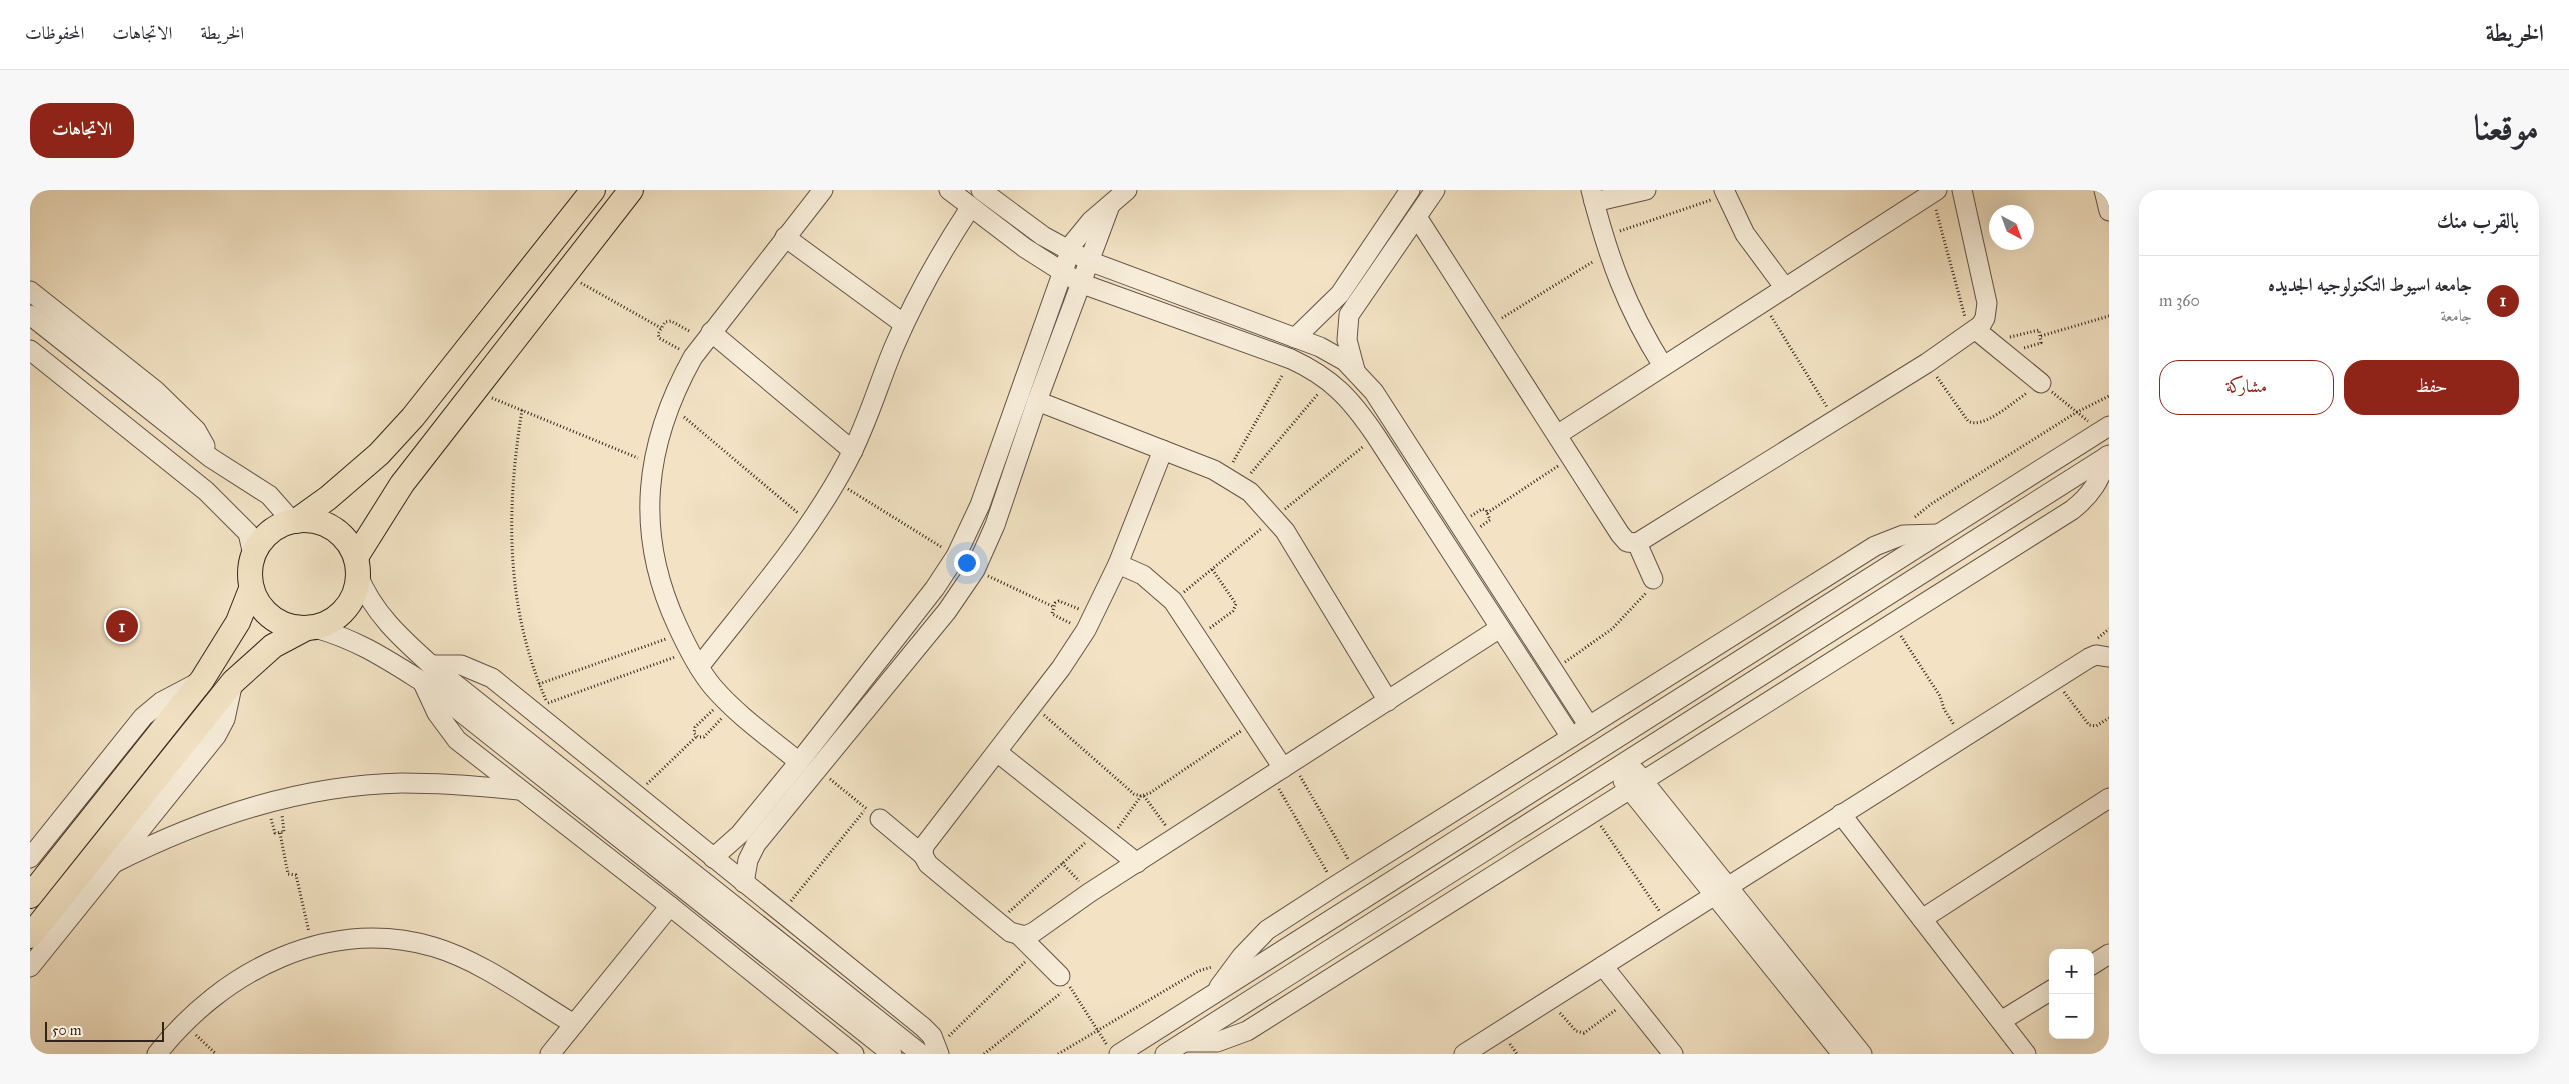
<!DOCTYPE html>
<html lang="ar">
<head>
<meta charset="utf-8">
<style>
	body { margin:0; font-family:"IM FELL Great Primer",Amiri,serif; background:#f7f7f7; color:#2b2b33; direction:rtl }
	.controls { position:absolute; right:15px; bottom:15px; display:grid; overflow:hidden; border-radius:10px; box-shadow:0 5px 20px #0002 }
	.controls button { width:45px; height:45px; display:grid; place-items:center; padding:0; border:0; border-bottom:1px solid #e1e1e2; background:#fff; color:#2b2b33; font:25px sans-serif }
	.compass { position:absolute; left:1959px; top:15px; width:45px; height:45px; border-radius:50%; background:#fff; box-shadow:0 5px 20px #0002; rotate:139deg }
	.scale { position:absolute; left:15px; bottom:12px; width:119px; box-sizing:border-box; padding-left:5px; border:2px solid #32231d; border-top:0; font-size:14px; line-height:18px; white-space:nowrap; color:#32231d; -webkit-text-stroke:4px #f7edd9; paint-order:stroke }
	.you { position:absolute; left:936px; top:372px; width:18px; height:18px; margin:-12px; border:4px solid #fff; border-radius:50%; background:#1a73e8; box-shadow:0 0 0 8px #1a73e833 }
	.badge { display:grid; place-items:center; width:32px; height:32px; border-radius:50%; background:#8f2418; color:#fff; font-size:16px; font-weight:700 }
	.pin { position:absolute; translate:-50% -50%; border:2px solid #fff; box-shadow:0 1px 5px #0006 }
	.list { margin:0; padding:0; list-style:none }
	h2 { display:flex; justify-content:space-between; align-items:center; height:65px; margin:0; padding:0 20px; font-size:21px }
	h2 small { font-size:16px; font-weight:400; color:#7c7c81 }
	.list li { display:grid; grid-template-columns:32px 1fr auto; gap:15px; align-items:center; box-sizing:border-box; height:90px; padding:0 20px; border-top:1px solid #e1e1e2 }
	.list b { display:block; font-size:19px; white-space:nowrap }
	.list p { margin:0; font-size:16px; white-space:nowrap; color:#7c7c81 }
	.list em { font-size:16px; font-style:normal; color:#7c7c81 }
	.actions { display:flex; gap:10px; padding:15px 20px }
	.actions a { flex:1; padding:11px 0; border:1px solid #8f2418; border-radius:20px; text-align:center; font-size:18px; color:#8f2418 }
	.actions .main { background:#8f2418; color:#fff }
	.map { position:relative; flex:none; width:2079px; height:864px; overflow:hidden; direction:ltr; border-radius:20px }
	header { display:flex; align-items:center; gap:30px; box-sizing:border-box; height:70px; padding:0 25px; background:#fff; border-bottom:1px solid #e1e1e2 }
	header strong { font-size:24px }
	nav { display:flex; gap:28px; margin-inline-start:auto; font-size:18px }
	.intro { display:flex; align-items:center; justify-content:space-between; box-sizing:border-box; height:120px; padding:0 30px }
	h1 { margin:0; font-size:35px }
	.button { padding:12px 22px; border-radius:20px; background:#8f2418; color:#fff; font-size:18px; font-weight:700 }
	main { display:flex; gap:30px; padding:0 30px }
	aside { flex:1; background:#fff; border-radius:20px; box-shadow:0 5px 20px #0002 }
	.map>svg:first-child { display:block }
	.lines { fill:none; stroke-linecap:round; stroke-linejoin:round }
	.minor-casing { stroke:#625347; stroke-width:21 }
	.major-casing { stroke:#32231d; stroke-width:26 }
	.path { stroke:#32231d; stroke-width:3; stroke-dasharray:1 2.5; stroke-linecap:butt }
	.minor { stroke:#f7edd9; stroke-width:19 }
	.major { stroke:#f3e3c4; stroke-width:24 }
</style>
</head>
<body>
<header>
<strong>الخريطة</strong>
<nav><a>الخريطة</a><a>الاتجاهات</a><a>المحفوظات</a></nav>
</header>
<div class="intro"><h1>موقعنا</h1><a class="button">الاتجاهات</a></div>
<main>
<aside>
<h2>بالقرب منك<small></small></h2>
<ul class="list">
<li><span class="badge">1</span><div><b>جامعه اسيوط التكنولوجيه الجديده</b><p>جامعة</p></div><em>360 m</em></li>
</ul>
<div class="actions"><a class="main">حفظ</a><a>مشاركة</a></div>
</aside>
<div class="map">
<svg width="2079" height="864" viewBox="0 0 2079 864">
	<rect width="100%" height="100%" fill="#f3e3c4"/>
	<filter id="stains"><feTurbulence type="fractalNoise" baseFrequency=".004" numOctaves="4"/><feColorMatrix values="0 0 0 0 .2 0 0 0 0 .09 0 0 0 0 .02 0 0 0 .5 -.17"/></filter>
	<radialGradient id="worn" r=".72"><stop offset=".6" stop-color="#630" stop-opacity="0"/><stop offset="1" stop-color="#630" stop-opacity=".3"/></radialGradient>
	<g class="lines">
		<!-- minor casing -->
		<g class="minor-casing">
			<g id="minor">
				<path d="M919 0 995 58 1050 93 1261 169C1302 188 1321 209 1346 246L1541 547"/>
				<path d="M951 0 1013 46 1059 71 1290 157 1315 171 1344 202 1559 536"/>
				<path d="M1561 0C1578 67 1596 117 1633 176"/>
				<path d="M1694 0 1715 44 1755 98"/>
				<path d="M2074 0 2079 21"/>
				<path d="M1564 12 1616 0"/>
				<path d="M1387 27 1590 344 1597 352 1607 353 1897 173 1951 135 1955 128 1957 113 1932 0"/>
				<path d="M755 47 874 134"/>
				<path d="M0 101 126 201 166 240 175 256"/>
				<path d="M0 125 181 268 239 305 262 331"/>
				<path d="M1946 140 2011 193"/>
				<path d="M681 142 823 261"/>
				<path d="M1265 148 1310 104 1380 0"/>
				<path d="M0 160 176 301 218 343 223 365"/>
				<path d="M1325 180 1317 150 1319 125 1405 0"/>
				<path d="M1007 211 1184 280 1220 302 1255 341 1358 511"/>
				<path d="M1527 245 1907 0"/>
				<path d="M1133 260 1088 374 1056 440 1031 478 894 656 893 665 898 674 980 742 995 746 1004 742 1059 703 1470 438"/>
				<path d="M1607 353 1623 389"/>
				<path d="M1088 374 1113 385 1143 411 1253 578"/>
				<path d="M328 385C343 423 371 448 401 475L891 864"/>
				<path d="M285 438C328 450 356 469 393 492L862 864"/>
				<path d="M401 475H431L462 488 893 837 902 846 909 864"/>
				<path d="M669 477C720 411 778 346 817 272 837 235 848 195 864 157 885 108 911 62 940 18"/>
				<path d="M393 493 407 523 427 550 640 716 824 864"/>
				<path d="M967 562 1107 673"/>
				<path d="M769 572C740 548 708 526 683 497 668 479 657 457 647 435 604 342 614 255 663 167L793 0"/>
				<path d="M1606 582 1832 864"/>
				<path d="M1593 591 1812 864"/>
				<path d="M1811 624 1996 864"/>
				<path d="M850 629 893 665"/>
				<path d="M0 668 113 527 131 512 169 492"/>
				<path d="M683 668 710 644 769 572 905 398 926 366 950 315 1043 53 1061 31 1097 0"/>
				<path d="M84 673C174 628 270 595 372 593 411 593 450 596 489 600"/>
				<path d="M714 693 718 670 726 654 917 421 945 380 965 335 1007 211 1079 18"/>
				<path d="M1892 729 2079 608"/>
				<path d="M990 746 1030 786"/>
				<path d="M1573 776 1643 864"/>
				<path d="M2060 776 2079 764"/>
				<path d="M0 777 186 546 195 529 203 492"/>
				<path d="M1189 797 1212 766 1237 740 1305 696 1845 356 1873 345 1908 344"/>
				<path d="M1971 831 2023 799"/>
				<path d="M1154 852H1187L1217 841 2042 320C2061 305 2071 290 2077 266"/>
				<path d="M127 864C192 781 298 726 404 757 454 772 500 808 544 834"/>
				<path d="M520 864 640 716"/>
				<path d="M1089 864 2079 236"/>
				<path d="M1135 864 2079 265"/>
				<path d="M1434 864 2059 468 2066 465 2079 467"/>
			</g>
		</g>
		<!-- major casing -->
		<g class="major-casing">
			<g id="major">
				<circle cx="274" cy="384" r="54"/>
				<path d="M266 331 298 308 349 264 383 227 563 0"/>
				<path d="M326 367 372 294 601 0"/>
				<path d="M0 706 172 490 208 432 221 399"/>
				<path d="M0 746 203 492 243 456 275 439"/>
			</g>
		</g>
		<!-- path -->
		<g class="path">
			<path d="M1906 20 1935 127"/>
			<path d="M1590 41 1681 10"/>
			<path d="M551 93 631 138"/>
			<path d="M1741 126 1797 217"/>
			<path d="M1472 128 1564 71"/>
			<path d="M2011 146 2079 126"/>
			<path d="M1980 147 2009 140 2011 153 1994 158"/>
			<path d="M649 159 629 148 628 144 635 132 641 131 661 142"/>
			<path d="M1907 187 1938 231C1953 240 1983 212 1997 203"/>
			<path d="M2022 202 2058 231"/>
			<path d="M462 208 608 268"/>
			<path d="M492 220C476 319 475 416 516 510"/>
			<path d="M654 227 768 323"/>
			<path d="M1203 272 1253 184"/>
			<path d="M1221 283 1288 204"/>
			<path d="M818 299 913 358"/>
			<path d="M1255 319 1334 256"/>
			<path d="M1457 323 1528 276"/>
			<path d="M1441 326 1452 319 1456 320 1460 330 1450 337"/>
			<path d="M1885 327 1901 314 2047 222 2079 206"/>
			<path d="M958 386 1024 417"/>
			<path d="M1154 402 1231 339"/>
			<path d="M1040 433 1022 424 1025 413 1029 411 1049 419"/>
			<path d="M1180 438 1203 421 1206 414 1182 379"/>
			<path d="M1871 446 1910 506 1914 519 1924 535"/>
			<path d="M2068 448 2079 439"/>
			<path d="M1535 472 1582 439 1616 403"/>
			<path d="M509 494 636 449"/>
			<path d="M2034 502 2059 535 2066 536 2079 528"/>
			<path d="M518 513 645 467"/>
			<path d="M683 520 665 537 664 543 668 547H674L692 528"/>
			<path d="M1014 525 1104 604 1111 606 1120 603 1211 541"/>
			<path d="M1270 586 1318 669"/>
			<path d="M800 589 838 620"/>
			<path d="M617 594 667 546"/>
			<path d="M1249 599 1297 682"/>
			<path d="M1114 606 1136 636"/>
			<path d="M241 629 245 643 254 642 252 625"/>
			<path d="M1571 636 1630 722"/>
			<path d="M1088 638 1111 606"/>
			<path d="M250 643 258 684 266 685 279 742"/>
			<path d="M1032 673 1049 691"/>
			<path d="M761 711 834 621"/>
			<path d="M979 722 1056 652"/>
			<path d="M1040 797 1077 855"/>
			<path d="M1530 823 1546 841 1554 843 1587 819"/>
			<path d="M166 845 186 864"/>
			<path d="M919 846 995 772"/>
			<path d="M1480 854 1487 864"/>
			<path d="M954 864 1031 803"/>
			<path d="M1028 864 1168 781 1182 777"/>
		</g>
		<!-- minor -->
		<use href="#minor" class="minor"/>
		<!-- major -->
		<use href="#major" class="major"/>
	</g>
	<rect width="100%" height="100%" filter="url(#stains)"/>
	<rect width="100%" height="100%" fill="url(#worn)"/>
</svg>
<div class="controls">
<button>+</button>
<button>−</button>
</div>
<svg class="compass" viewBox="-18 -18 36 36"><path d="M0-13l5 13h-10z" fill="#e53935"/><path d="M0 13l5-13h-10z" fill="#7c7c81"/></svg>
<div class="scale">50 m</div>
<div class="you"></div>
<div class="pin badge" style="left:92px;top:436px">1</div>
</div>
</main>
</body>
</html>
